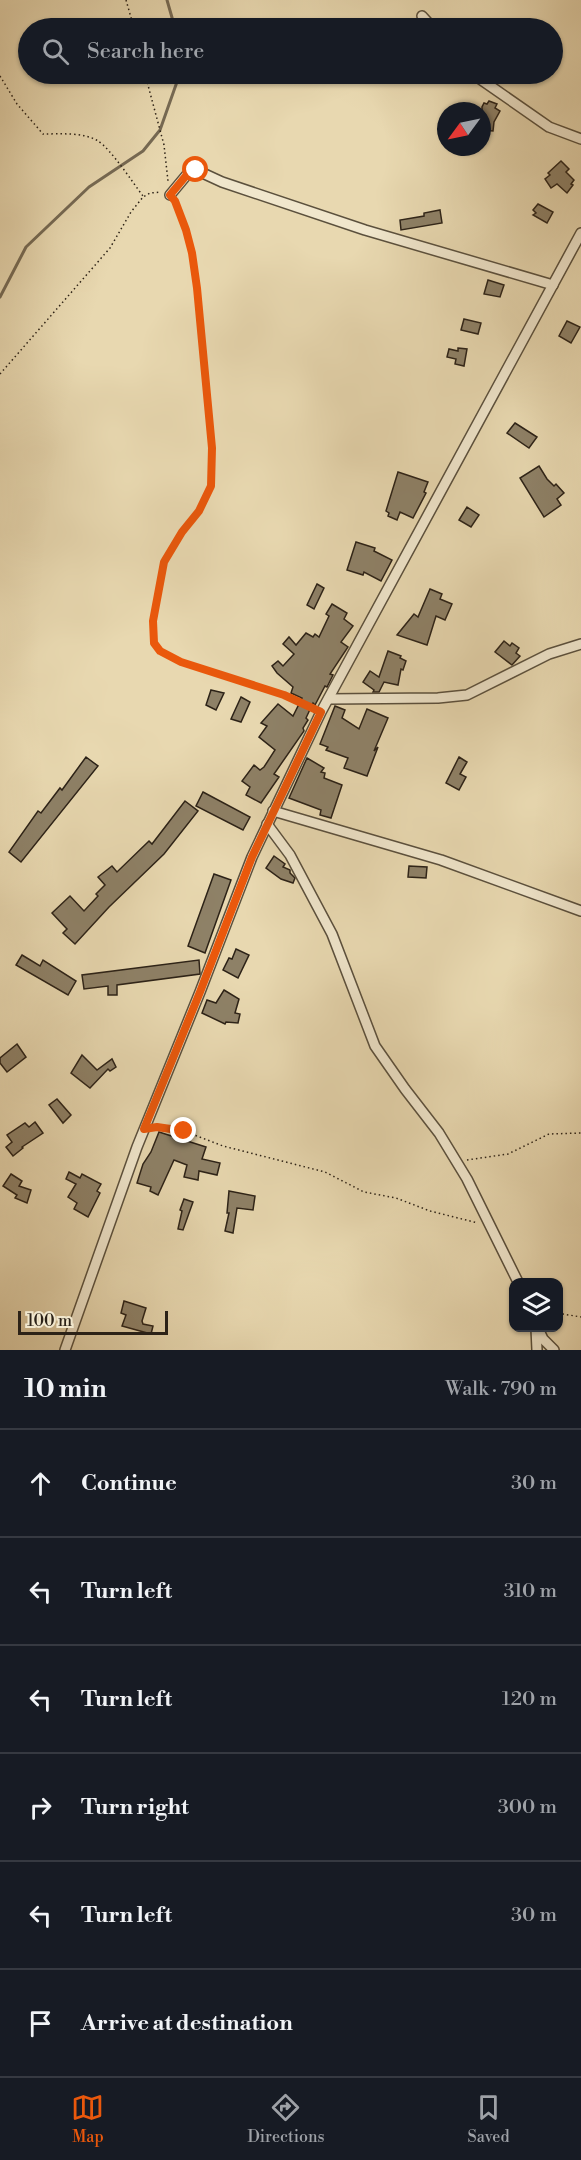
<!DOCTYPE html>
<html lang="en">
<head>
<meta charset="utf-8">
<style>
	body { margin:0; font-family:"Libre Bodoni",serif; background:#242831; color:#f1f3f6 }
	.controls { position:absolute; right:18px; bottom:18px; display:grid; overflow:hidden; border-radius:12px; box-shadow:0 2px 4px #0004 }
	.controls button { width:54px; height:54px; display:grid; place-items:center; padding:0; border:0; border-bottom:2px solid #363941; background:#171b24; color:#f1f3f6; font:30px sans-serif }
	.compass { position:absolute; left:437px; top:102px; width:54px; height:54px; border-radius:50%; background:#171b24; box-shadow:0 2px 4px #0004; rotate:237deg }
	.scale { position:absolute; left:18px; bottom:15px; width:150px; box-sizing:border-box; padding-left:6px; border:3px solid #2c2217; border-top:0; font-size:16px; line-height:21px; white-space:nowrap; color:#2c2217; -webkit-text-stroke:4px #f0e6cc; paint-order:stroke }
	.stop { position:absolute; width:18px; height:18px; margin:-14px; border:4px solid #ea580c; border-radius:50%; background:#fff }
	.stop.end { background:#ea580c; border-color:#fff; box-shadow:0 2px 6px #0008 }
	.list { margin:0; padding:0; list-style:none }
	h2 { display:flex; justify-content:space-between; align-items:center; height:78px; margin:0; padding:0 24px; font-size:26px }
	h2 small { font-size:20px; font-weight:400; color:#9ea1a6 }
	.list li { display:grid; grid-template-columns:39px 1fr auto; gap:18px; align-items:center; box-sizing:border-box; height:108px; padding:0 24px; border-top:2px solid #363941 }
	.list b { display:block; font-size:22px; white-space:nowrap }
	.list em { font-size:20px; font-style:normal; color:#9ea1a6 }
	.icon { flex:none; width:33px; height:33px; fill:none; stroke:currentColor; stroke-width:2; stroke-linecap:round; stroke-linejoin:round }
	.map { position:relative; flex:none; width:581px; height:1350px; overflow:hidden }
	.search { position:absolute; background:#171b24; box-shadow:0 2px 4px #0004; left:18px; right:18px; top:18px; height:66px; display:flex; align-items:center; gap:15px; box-sizing:border-box; padding:0 21px; border-radius:33px; color:#9ea1a6; font-size:22px }
	.sheet { height:726px; background:#171b24 }
	nav { display:flex; justify-content:space-around; align-items:center; box-sizing:border-box; height:84px; border-top:2px solid #363941; background:#171b24; font-size:16px; color:#9ea1a6 }
	nav a { display:grid; justify-items:center; gap:3px }
	nav .on { color:#ea580c }
	.map>svg:first-child { display:block }
	.lines { fill:none; stroke-linecap:round; stroke-linejoin:round }
	.stream { stroke:#766a54; stroke-width:3 }
	.building { fill:#8e8167; stroke:#2c2217; stroke-width:1.5 }
	.minor-casing { stroke:#5b503d; stroke-width:12 }
	.path { stroke:#2c2217; stroke-width:1.5; stroke-dasharray:1.5 3; stroke-linecap:butt }
	.minor { stroke:#f0e6cc; stroke-width:9 }
	.route { stroke:#ea580c; stroke-width:8 }
</style>
</head>
<body>
<div class="map">
<svg width="581" height="1350" viewBox="0 0 581 1350">
	<rect width="100%" height="100%" fill="#e8d8b0"/>
	<filter id="stains"><feTurbulence type="fractalNoise" baseFrequency=".00333" numOctaves="4"/><feColorMatrix values="0 0 0 0 .2 0 0 0 0 .09 0 0 0 0 .02 0 0 0 .5 -.17"/></filter>
	<radialGradient id="worn" r=".72"><stop offset=".6" stop-color="#630" stop-opacity="0"/><stop offset="1" stop-color="#630" stop-opacity=".3"/></radialGradient>
	<g class="lines">
		<!-- stream -->
		<g class="stream">
			<path d="M167 0 175 28"/>
			<path d="M0 297 26 247 89 187 143 151 160 130 178 79V74"/>
		</g>
	</g>
	<!-- building -->
	<g class="building">
		<path d="M489 101 497 104 495 108 500 111 494 122 493 131 482 130V107L484 103 487 104Z"/>
		<path d="M561 161 569 169 566 172 574 180 571 184 573 185 567 193 557 184 551 188 545 179 550 175 548 173Z"/>
		<path d="M538 204 553 212 547 223 533 215 536 213 533 210Z"/>
		<path d="M440 210 442 223 401 230 400 220 424 216V213Z"/>
		<path d="M488 280 504 285 500 297 484 294Z"/>
		<path d="M464 319 481 323 478 334 461 330Z"/>
		<path d="M567 321 580 327 571 343 559 336Z"/>
		<path d="M458 348 467 349 464 366 455 364 456 359 447 357 449 349 458 351Z"/>
		<path d="M515 423 537 437 529 448 507 433Z"/>
		<path d="M539 466 547 479 554 486 556 484 564 493 557 499 561 505 544 517 520 478Z"/>
		<path d="M398 472 428 482 424 492 426 493 413 518 400 512 397 520 388 516 389 513 386 511Z"/>
		<path d="M467 507 479 515 471 527 459 520Z"/>
		<path d="M356 542 375 548 374 551 392 560 381 581 364 572 363 575 347 570Z"/>
		<path d="M317 584 324 588 314 609 307 605Z"/>
		<path d="M430 589 442 594 440 599 452 604 445 620 436 616 427 645 397 635 414 614 418 617Z"/>
		<path d="M332 604 347 613 344 619 353 626 341 642 348 647 330 674 333 675 327 687 325 686 315 705 313 703 306 718 308 720 303 728 304 731 274 774 279 777 261 803 246 795 250 787 242 781 254 765 260 770 264 767 275 750 259 737 267 726 261 723 278 704 293 716 302 698 291 693 293 687 277 673 272 666 278 661 283 666 294 654 283 644 289 637 296 645 306 633 313 637 315 634 319 637 329 616 326 614Z"/>
		<path d="M504 641 510 646 512 643 519 648 516 653 520 656 512 665 495 652Z"/>
		<path d="M388 651 401 656 400 658 406 661 403 670 401 669 398 685 384 682 379 692H373L374 690 363 682 370 671 379 677Z"/>
		<path d="M211 690 224 693 216 710 206 705Z"/>
		<path d="M241 697 250 702 241 722 231 719Z"/>
		<path d="M335 706 345 710 342 718 359 729 367 709 388 718 374 751 378 747 367 776 344 768 348 758 326 750 328 747 320 744Z"/>
		<path d="M86 757 98 766 21 862 9 852 38 811 41 813 60 788 62 790Z"/>
		<path d="M459 757 467 762 460 774 466 777 459 790 446 783Z"/>
		<path d="M307 758 324 768 321 772 325 773 324 778 342 785 331 818 320 815 321 810 289 798Z"/>
		<path d="M203 792 250 817 243 830 196 806Z"/>
		<path d="M185 801 198 811 164 854 109 907 75 944 63 933 67 929 52 913 70 896 84 911 98 896 96 894 105 885 98 877 112 866 117 872 149 841 152 844Z"/>
		<path d="M274 856 285 864 283 867 290 870V873L295 878 293 883 281 879 266 868Z"/>
		<path d="M409 866 427 867 426 878 408 877Z"/>
		<path d="M214 874 231 880 205 953 188 946Z"/>
		<path d="M236 949 249 955 238 978 223 970 229 958 232 959Z"/>
		<path d="M22 955 40 966 43 960 76 981 68 995 16 965Z"/>
		<path d="M199 960 200 974 117 985V995H108V986L84 989 82 975Z"/>
		<path d="M224 990 239 999 235 1013 240 1014 238 1023 226 1022 225 1024 202 1013 207 1000 216 1003Z"/>
		<path d="M17 1044 26 1057 7 1072 0 1063V1058Z"/>
		<path d="M82 1055 97 1070 112 1059 116 1067 110 1071 108 1069 90 1088 71 1073Z"/>
		<path d="M57 1099 71 1115 63 1123 49 1105Z"/>
		<path d="M35 1122 43 1133 22 1147 23 1148 13 1156 6 1147 12 1142 7 1135 25 1123 29 1127Z"/>
		<path d="M159 1132 206 1147 202 1159 220 1163 217 1175 199 1171 198 1180 184 1177 187 1165 174 1160 158 1195 150 1191 151 1187 137 1183 143 1164 151 1152Z"/>
		<path d="M69 1172 80 1178 82 1174 101 1184 97 1191 100 1193 88 1217 74 1209 77 1203 68 1197 76 1184 66 1179Z"/>
		<path d="M11 1174 22 1181 19 1186 31 1190 27 1203 15 1198 17 1195 3 1186Z"/>
		<path d="M229 1191 255 1196 253 1210 237 1208 233 1233 225 1231 229 1213H227Z"/>
		<path d="M184 1199 193 1202 183 1230 178 1229 182 1211 180 1210Z"/>
		<path d="M124 1301 146 1308 142 1321 143 1324 153 1326 151 1334 122 1326 126 1315 121 1313Z"/>
	</g>
	<g class="lines">
		<!-- minor casing -->
		<g class="minor-casing">
			<g id="minor">
				<path d="M422 16 433 28"/>
				<path d="M473 74 549 127 581 139"/>
				<path d="M170 195 190 171 196 170 222 182 365 230 553 285"/>
				<path d="M329 699 438 698 467 695 549 654 581 644"/>
				<path d="M273 811 441 860 581 911"/>
				<path d="M267 824 290 855 332 934 375 1046 405 1089 439 1133 467 1179 518 1282"/>
				<path d="M536 1328 537 1350"/>
				<path d="M538 1328 543 1339 554 1350"/>
				<path d="M65 1350 137 1147 200 992 252 857 321 712 581 233"/>
			</g>
		</g>
		<!-- path -->
		<g class="path">
			<path d="M126 0 134 28"/>
			<path d="M145 74 164 145 168 181"/>
			<path d="M0 76 17 104 43 134C59 134 84 132 98 141 111 149 133 183 143 196"/>
			<path d="M176 204 192 253 197 288 212 448 211 486 199 511 182 532 164 562 153 621 154 643 160 651 181 662 284 695 313 708"/>
			<path d="M0 374 110 248 131 212 143 197 150 193 161 192"/>
			<path d="M156 1128 184 1131 223 1146 325 1172 364 1192 396 1198 430 1211 478 1223"/>
			<path d="M467 1160 508 1154 549 1134 581 1133"/>
			<path d="M558 1315 563 1314 581 1317"/>
		</g>
		<!-- minor -->
		<use href="#minor" class="minor"/>
	</g>
	<g class="lines">
		<!-- route -->
		<path class="route" d="M184 1131 157 1127 144 1129 200 992 252 857 321 712 284 695 181 662 160 651 154 643 153 621 164 562 182 532 199 511 211 486 212 448 197 288 192 253 186 230 175 201 170 195 190 171 196 170"/>
	</g>
	<rect width="100%" height="100%" filter="url(#stains)"/>
	<rect width="100%" height="100%" fill="url(#worn)"/>
</svg>
<div class="controls">
<button><svg class="icon" aria-label="layers" viewBox="0 0 24 24"><path d="M12 4l9 5-9 5-9-5zM3 14l9 5 9-5"/></svg></button>
</div>
<svg class="compass" viewBox="-18 -18 36 36"><path d="M0-13l5 13h-10z" fill="#e53935"/><path d="M0 13l5-13h-10z" fill="#9ea1a6"/></svg>
<div class="scale">100 m</div>
<div class="stop" style="left:196px;top:170px"></div>
<div class="stop end" style="left:184px;top:1131px"></div>
<div class="search"><svg class="icon" aria-label="search" viewBox="0 0 24 24"><circle cx="10" cy="10" r="6"/><path d="M15 15l6 6"/></svg>Search here</div>
</div>
<section class="sheet">
<h2>10 min<small>Walk · 790 m</small></h2>
<ul class="list">
<li><svg class="icon" aria-label="ahead" viewBox="0 0 24 24"><path d="M12 20V5M6 11l6-6 6 6"/></svg><div><b>Continue</b></div><em>30 m</em></li>
<li><svg class="icon" aria-label="left" viewBox="0 0 24 24"><path d="M17 20v-9H6M10 6l-5 5 5 5"/></svg><div><b>Turn left</b></div><em>310 m</em></li>
<li><svg class="icon" aria-label="left" viewBox="0 0 24 24"><path d="M17 20v-9H6M10 6l-5 5 5 5"/></svg><div><b>Turn left</b></div><em>120 m</em></li>
<li><svg class="icon" aria-label="right" viewBox="0 0 24 24"><path d="M7 20v-9h11M14 6l5 5-5 5"/></svg><div><b>Turn right</b></div><em>300 m</em></li>
<li><svg class="icon" aria-label="left" viewBox="0 0 24 24"><path d="M17 20v-9H6M10 6l-5 5 5 5"/></svg><div><b>Turn left</b></div><em>30 m</em></li>
<li><svg class="icon" aria-label="arrive" viewBox="0 0 24 24"><path d="M6 21V4h12l-3 4 3 4H6"/></svg><div><b>Arrive at destination</b></div></li>
</ul>
</section>
<nav>
<a class="on"><svg class="icon" aria-label="map" viewBox="0 0 24 24"><path d="M3 6l6-2 6 2 6-2v14l-6 2-6-2-6 2zM9 4v14M15 6v14"/></svg>Map</a>
<a><svg class="icon" aria-label="directions" viewBox="0 0 24 24"><path d="M12 3l9 9-9 9-9-9zM9 14v-3h6M13 9l2 2-2 2"/></svg>Directions</a>
<a><svg class="icon" aria-label="saved" viewBox="0 0 24 24"><path d="M7 4h10v16l-5-4-5 4z"/></svg>Saved</a>
</nav>
</body>
</html>
